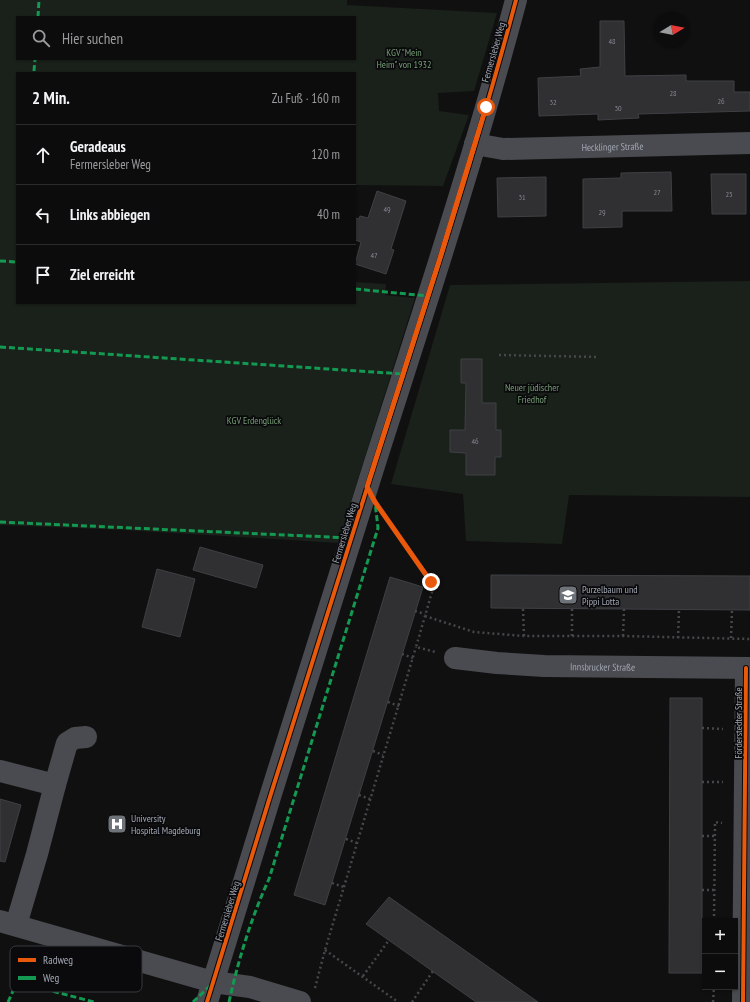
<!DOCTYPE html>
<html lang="de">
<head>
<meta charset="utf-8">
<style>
	body { margin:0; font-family:"PT Sans Narrow",sans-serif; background:#1a1a1a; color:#f1f3f6 }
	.controls { position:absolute; right:12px; bottom:12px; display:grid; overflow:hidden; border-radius:0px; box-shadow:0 1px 3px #0004 }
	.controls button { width:36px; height:36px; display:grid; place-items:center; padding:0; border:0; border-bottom:1px solid #2c2c2d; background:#0c0c0c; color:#f1f3f6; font:20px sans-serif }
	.compass { position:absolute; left:654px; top:12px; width:36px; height:36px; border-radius:50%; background:#0c0c0c; box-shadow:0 1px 3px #0004; rotate:80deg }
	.stop { position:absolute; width:12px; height:12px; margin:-9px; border:3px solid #ea580c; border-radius:50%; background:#fff }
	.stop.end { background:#ea580c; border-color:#fff; box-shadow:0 1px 4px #0008 }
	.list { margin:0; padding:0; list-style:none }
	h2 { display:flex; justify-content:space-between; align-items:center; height:52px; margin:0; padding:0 16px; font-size:17px }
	h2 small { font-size:13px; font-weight:400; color:#9a9b9d }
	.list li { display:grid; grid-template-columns:26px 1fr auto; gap:12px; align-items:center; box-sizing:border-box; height:60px; padding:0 16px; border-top:1px solid #2c2c2d }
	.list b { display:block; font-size:15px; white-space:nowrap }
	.list p { margin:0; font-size:13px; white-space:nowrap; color:#9a9b9d }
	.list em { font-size:13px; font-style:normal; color:#9a9b9d }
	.icon { flex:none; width:22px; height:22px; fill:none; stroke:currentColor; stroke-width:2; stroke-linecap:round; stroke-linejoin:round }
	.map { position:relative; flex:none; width:750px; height:1002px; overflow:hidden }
	.search { position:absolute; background:#0c0c0c; box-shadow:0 1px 3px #0004; left:16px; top:16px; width:340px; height:44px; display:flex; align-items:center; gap:10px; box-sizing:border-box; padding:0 14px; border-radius:0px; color:#9a9b9d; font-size:15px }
	.panel { position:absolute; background:#0c0c0c; box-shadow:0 1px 3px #0004; left:16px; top:72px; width:340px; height:232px; border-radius:0px }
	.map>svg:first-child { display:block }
	.green { fill:#1a201a; fill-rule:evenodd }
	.building { fill:#303033; stroke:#3e4044 }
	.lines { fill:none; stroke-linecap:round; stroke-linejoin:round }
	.path { stroke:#46474b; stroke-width:2.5; stroke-dasharray:2 3; stroke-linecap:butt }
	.minor { stroke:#4a4b50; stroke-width:22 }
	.quiet { stroke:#139951; stroke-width:3; stroke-dasharray:6 3; stroke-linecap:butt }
	.cycleway-casing { stroke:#0a0a0c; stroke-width:6 }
	.cycleway { stroke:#e8590c; stroke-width:4 }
	.route { stroke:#ea580c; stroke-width:5 }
	.labels { text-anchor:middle; stroke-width:3.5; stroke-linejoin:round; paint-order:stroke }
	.number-label { font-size:8px; fill:#848892 }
	.park-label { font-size:10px; fill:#769e76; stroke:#0a0a0c }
	.street-label { font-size:10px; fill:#a0a6b2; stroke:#0a0a0c }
	.poi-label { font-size:10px; fill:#a0a6b2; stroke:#0a0a0c; text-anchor:start }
	.key { fill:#0a0a0c; stroke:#37393e; stroke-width:1 }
	.key-label { font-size:11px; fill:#a0a6b2 }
</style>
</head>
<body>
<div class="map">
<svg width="750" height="1002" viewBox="0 0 750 1002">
	<rect width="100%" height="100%" fill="#101010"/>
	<!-- green -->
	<g class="green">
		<path d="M0 0H347V5L497 13 474 91 438 93 439 111 469 115 443 186 355 185V73H17V303H355V282L386 284 385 295 415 298 338 543 125 530 0 525ZM17 17H355V59H17Z"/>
		<path d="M750 281V497L569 495 562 544 466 541 463 494 391 484 450 285Z"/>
	</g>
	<!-- building -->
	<g class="building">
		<path d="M600 21H624L625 76 686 75V81H734V92H750V111L638 114 639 118 598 120V114L539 116 538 78 581 76 580 69 600 67Z"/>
		<path d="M671 172 672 211H622V227L583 228V179L621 178V173Z"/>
		<path d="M711 174H746V214H712Z"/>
		<path d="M546 177V216L498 217 497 178Z"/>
		<path d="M377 191 406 201 391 249 394 250 386 274 355 264 361 242 355 240V218L359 219 360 216 368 218Z"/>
		<path d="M461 359H482V403H496V430H501V457H495V475H466V453L450 452V430H465L466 383H461Z"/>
		<path d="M200 547 263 565 256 588 193 570Z"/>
		<path d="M157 569 195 579 180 637 142 627Z"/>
		<path d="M491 575 750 576V610L491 608Z"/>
		<path d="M390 577 423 587 325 905 294 895Z"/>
		<path d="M670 698H702V973H669Z"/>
		<path d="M0 799 21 805 5 862 0 861Z"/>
		<path d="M389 897 538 1002H476L366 924Z"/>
	</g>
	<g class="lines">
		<!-- path -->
		<g class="path">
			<path d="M499 355 599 357"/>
			<path d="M382 512 431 582 432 592 416 647 436 652"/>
			<path d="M523 609 524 636"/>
			<path d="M572 609V637"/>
			<path d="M415 611 425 614"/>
			<path d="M425 616 474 632 524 636H623L750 639"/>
			<path d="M623 636 624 609"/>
			<path d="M678 638 679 610"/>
			<path d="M731 638 732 610"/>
			<path d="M402 654 413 658"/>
			<path d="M388 702 399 706"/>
			<path d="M702 728 723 729"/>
			<path d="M373 751 383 755"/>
			<path d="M702 782H723"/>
			<path d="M359 795 370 799"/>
			<path d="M702 836H715"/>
			<path d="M346 839 357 843"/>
			<path d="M332 883 344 887"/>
			<path d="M702 890H714"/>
			<path d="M714 921 715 822 722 823"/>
			<path d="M702 944H705"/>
			<path d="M325 950 398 1002"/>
			<path d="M363 976 389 940"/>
			<path d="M315 988 325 950 416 647"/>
			<path d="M412 1002 433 971"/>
			<path d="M713 1002 714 987"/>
		</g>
		<!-- minor -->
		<g class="minor">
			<path id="s1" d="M475 144 503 149 750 143"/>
			<path id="s2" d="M455 658 497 663 544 666 750 668"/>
			<path d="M0 771 55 785 37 854 16 925"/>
			<path d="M55 785 67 743 75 738 86 737"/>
			<path d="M0 921 213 982 250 987 300 1002"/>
			<path d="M207 1002C261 824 317 646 373 469 423 313 474 158 516 0"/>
			<path d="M743 1002 746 668"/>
		</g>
		<!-- quiet -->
		<g class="quiet">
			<path d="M38 17 39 0"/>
			<path d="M34 71 35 59"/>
			<path d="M0 261 17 262"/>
			<path d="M355 289 428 296"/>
			<path d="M0 347 403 374"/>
			<path d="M0 522 351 538"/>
			<path d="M13 991 35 955"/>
			<path d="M8 1002 13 991 29 985 94 1002"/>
			<path d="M193 1002 211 985"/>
			<path d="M229 1002C238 961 251 918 269 879L378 528 375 502"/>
		</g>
		<!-- cycleway casing -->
		<g class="cycleway-casing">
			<g id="cycleway">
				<path d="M207 1002C261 824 317 646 373 469 423 313 474 158 516 0"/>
				<path d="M743 1002 746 668"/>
			</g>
		</g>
		<!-- cycleway -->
		<use href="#cycleway" class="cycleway"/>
	</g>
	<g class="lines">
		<!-- route -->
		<path class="route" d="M431 582 375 502 367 487 440 258 486 107"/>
	</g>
	<!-- icons -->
	<defs>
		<g id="school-square" transform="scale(1)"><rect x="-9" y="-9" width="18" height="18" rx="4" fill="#6e7279" stroke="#0a0a0c"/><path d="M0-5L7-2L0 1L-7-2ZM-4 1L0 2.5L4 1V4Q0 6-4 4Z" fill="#fff"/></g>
		<g id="hospital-square" transform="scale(1)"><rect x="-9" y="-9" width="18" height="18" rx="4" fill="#6e7279" stroke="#0a0a0c"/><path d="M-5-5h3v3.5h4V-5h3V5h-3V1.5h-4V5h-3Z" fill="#fff"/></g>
	</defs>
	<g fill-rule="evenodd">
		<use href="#school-square" x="568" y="595"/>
		<use href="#hospital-square" x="117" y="824"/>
	</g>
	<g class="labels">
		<!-- number labels -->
		<g class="number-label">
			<text x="612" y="44">48</text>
			<text x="673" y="96">28</text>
			<text x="721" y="104">26</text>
			<text x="553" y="105">32</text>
			<text x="618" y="111">30</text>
			<text x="657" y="195">27</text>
			<text x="729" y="197">25</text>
			<text x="522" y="200">31</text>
			<text x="387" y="212">49</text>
			<text x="602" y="215">29</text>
			<text x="374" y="258">47</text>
			<text x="475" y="444">46</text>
		</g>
		<!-- park labels -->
		<g class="park-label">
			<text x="404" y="56">KGV "Mein<tspan x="404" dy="12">Heim" von 1932</tspan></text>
			<text x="532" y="391">Neuer jüdischer<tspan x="532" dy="12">Friedhof</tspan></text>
			<text x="254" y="424">KGV Erdenglück</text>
		</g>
		<!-- street labels -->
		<g class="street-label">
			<text transform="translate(493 52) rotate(-74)" y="4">Fermersleber Weg</text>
			<text dy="4" stroke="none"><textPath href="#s1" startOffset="138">Hecklinger Straße</textPath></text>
			<text transform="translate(344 533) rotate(-73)" y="4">Fermersleber Weg</text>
			<text dy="4" stroke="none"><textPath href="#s2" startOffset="148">Innsbrucker Straße</textPath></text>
			<text transform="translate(738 723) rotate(-90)" y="4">Förderstedter Straße</text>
			<text transform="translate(227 911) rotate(-73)" y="4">Fermersleber Weg</text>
		</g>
		<!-- poi labels -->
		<g class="poi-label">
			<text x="582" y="593">Purzelbaum und<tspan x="582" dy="12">Pippi Lotta</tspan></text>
			<text x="131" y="822">University<tspan x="131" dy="12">Hospital Magdeburg</tspan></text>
		</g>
	</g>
	<!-- legend -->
	<rect x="10" y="946" width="132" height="46" rx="6" class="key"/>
	<rect x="18" y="958" width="18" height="4" fill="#e8590c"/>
	<rect x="18" y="976" width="18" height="4" fill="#139951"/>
	<g class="key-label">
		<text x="43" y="964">Radweg</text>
		<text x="43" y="982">Weg</text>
	</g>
</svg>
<div class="controls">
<button>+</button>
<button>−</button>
</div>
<svg class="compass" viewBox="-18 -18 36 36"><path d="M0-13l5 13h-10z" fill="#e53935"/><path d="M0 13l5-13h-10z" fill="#9a9b9d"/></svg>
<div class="stop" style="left:486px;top:107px"></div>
<div class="stop end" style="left:431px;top:582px"></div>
<div class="search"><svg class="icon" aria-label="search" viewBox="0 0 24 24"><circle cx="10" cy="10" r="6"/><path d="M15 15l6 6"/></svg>Hier suchen</div>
<section class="panel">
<h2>2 Min.<small>Zu Fuß · 160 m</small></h2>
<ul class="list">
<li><svg class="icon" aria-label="ahead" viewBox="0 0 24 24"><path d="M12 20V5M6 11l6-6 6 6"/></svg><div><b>Geradeaus</b><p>Fermersleber Weg</p></div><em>120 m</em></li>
<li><svg class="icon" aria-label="left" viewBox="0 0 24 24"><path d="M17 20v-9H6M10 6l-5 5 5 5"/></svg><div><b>Links abbiegen</b></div><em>40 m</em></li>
<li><svg class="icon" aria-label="arrive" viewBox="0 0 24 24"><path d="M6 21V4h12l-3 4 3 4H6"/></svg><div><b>Ziel erreicht</b></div></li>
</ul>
</section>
</div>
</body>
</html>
